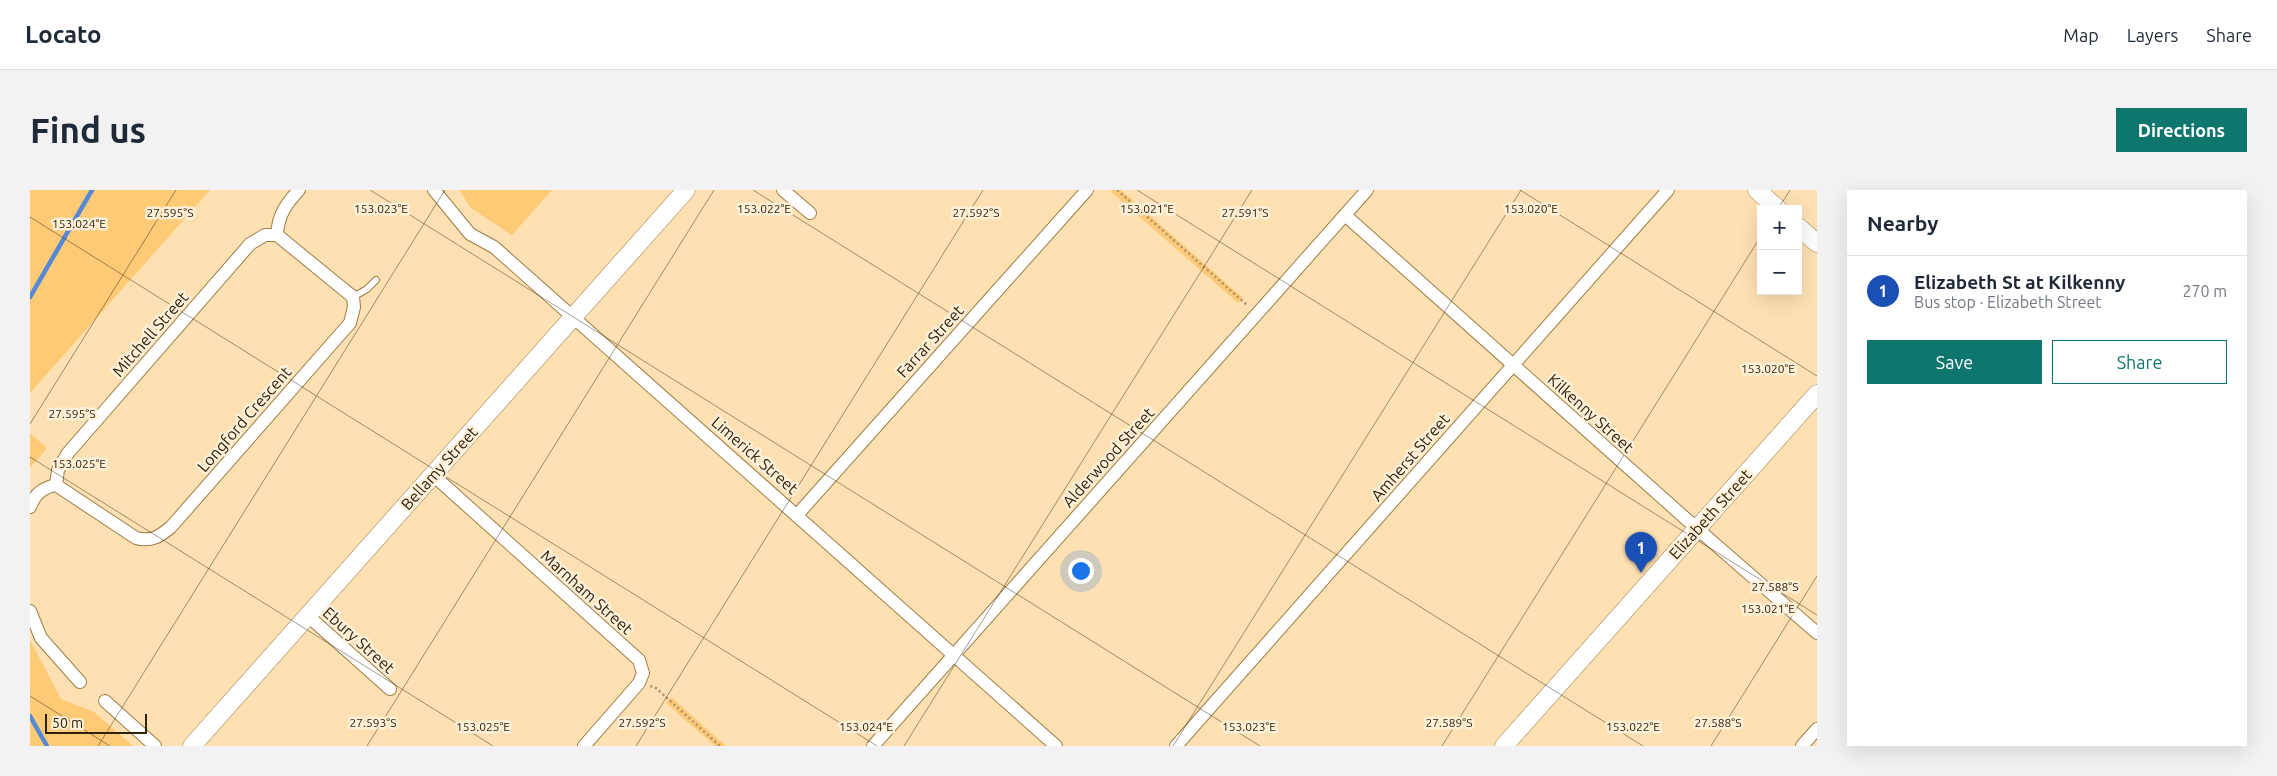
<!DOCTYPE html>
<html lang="en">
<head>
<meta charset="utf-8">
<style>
	body { margin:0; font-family:Ubuntu,sans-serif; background:#f2f2f3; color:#1f2937 }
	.controls { position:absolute; right:15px; top:15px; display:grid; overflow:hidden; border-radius:0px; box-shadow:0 5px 20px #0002 }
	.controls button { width:45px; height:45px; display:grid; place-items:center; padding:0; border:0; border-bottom:1px solid #e0e1e3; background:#fff; color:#1f2937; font:25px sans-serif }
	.scale { position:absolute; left:15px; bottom:12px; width:102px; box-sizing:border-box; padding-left:5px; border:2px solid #30220a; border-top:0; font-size:14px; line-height:18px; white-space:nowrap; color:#30220a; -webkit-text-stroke:4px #fff0d9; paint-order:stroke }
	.you { position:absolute; left:1050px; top:380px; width:18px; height:18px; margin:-12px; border:4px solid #fff; border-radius:50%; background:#1a73e8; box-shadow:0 0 0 8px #1a73e833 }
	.badge { display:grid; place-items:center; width:32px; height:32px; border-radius:50%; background:#0f766e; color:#fff; font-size:16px; font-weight:700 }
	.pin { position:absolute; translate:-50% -41px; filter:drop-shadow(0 1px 2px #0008) }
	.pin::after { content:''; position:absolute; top:26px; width:18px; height:15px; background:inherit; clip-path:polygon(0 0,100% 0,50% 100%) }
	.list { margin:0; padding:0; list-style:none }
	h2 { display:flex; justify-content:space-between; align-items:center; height:65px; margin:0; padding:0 20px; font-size:21px }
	h2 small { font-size:16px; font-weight:400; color:#747a83 }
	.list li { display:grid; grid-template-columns:32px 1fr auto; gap:15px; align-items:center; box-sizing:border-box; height:70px; padding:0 20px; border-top:1px solid #e0e1e3 }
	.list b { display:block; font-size:19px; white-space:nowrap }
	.list p { margin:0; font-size:16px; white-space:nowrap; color:#747a83 }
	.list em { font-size:16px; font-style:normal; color:#747a83 }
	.actions { display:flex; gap:10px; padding:15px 20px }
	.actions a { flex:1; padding:11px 0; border:1px solid #0f766e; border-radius:0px; text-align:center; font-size:18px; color:#0f766e }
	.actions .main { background:#0f766e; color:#fff }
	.map { position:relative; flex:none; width:1787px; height:556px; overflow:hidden; border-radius:0px }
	header { display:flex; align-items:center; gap:30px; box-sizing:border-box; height:70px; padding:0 25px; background:#fff; border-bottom:1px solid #e0e1e3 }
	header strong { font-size:24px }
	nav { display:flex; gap:28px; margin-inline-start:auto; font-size:18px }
	.intro { display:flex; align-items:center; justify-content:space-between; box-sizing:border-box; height:120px; padding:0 30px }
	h1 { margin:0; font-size:35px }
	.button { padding:12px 22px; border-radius:0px; background:#0f766e; color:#fff; font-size:18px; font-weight:700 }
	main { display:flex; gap:30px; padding:0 30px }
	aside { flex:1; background:#fff; border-radius:0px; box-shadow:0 5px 20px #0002 }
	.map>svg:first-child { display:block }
	.green { fill:#feca76 }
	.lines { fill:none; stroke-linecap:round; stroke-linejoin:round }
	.stream { stroke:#5589d5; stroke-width:4.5 }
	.lane-casing { stroke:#9e7c44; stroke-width:8 }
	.street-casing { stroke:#9e7c44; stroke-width:14 }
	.secondary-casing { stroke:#9e7c44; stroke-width:19 }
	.path { stroke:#b29a74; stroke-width:2.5; stroke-dasharray:2.5 2.5; stroke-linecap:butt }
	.lane { stroke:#fff; stroke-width:6 }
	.street { stroke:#fff; stroke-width:12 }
	.secondary { stroke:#fff; stroke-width:18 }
	.ticks { fill:none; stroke:#30220a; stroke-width:1; stroke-opacity:0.45 }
	.labels { text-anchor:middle; stroke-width:5; stroke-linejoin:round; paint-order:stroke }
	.street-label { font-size:16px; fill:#30220a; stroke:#fff0d9 }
	.ticks-label { font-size:12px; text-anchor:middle; fill:#30220a; stroke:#fff0d9; stroke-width:5; stroke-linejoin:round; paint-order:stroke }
</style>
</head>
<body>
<header>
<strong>Locato</strong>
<nav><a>Map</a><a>Layers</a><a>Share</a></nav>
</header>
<div class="intro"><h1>Find us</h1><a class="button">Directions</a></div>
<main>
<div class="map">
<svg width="1787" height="556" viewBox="0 0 1787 556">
	<rect width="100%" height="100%" fill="#fee0b2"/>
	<!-- green -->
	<g class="green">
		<path d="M0 0H180L0 203Z"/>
		<path d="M429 0H522L482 45 441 18Z"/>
		<path d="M1082 0H1091L1213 108 1208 113 1081 2Z"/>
		<path d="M0 243 17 258 0 278Z"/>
		<path d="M0 450 31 509 64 522 103 556H0Z"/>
		<path d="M641 507 696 556H685L636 513Z"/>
	</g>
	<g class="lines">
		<!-- stream -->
		<g class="stream">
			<path d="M0 107 62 0"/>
			<path d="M0 526 17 556"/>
		</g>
		<!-- lane casing -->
		<g class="lane-casing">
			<path id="lane" d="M323 107 337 99 346 90"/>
		</g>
		<!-- street casing -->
		<g class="street-casing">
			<g id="street">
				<path d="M404 0 440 44 464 57 1026 556"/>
				<path d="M753 0 780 23"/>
				<path d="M1315 25 1655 328 1787 443"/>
				<path d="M403 285 609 470 613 483 609 493 554 556"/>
				<path d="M26 295 106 348C121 352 129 347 141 337L320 133 324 117 323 107 247 45"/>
				<path d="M0 317C5 304 12 298 26 295L28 280 38 263 220 54 235 45H247C248 25 256 14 269 0"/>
				<path d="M768 324 1057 0"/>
				<path d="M0 421 11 448 50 492"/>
				<path d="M277 425 360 499"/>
				<path d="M75 511 125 556"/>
				<path d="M843 556 1337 0"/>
				<path d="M1146 556 1638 0"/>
				<path d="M1772 556 1787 539"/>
			</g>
		</g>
		<!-- secondary casing -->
		<g class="secondary-casing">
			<g id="secondary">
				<path d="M1727 0 1748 19"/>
				<path d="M1768 37 1787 53"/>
				<path d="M162 556 656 0"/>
				<path d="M1474 556 1787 204"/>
			</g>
		</g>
		<!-- path -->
		<g class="path">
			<path d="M1087 0 1217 115"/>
			<path d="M620 496 626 498 690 556"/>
		</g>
		<!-- lane -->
		<use href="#lane" class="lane"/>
		<!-- street -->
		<use href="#street" class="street"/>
		<!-- secondary -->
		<use href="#secondary" class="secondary"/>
	</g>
	<!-- ticks -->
	<path class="ticks" d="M340 0 1230 556M723 0 1613 556M1107 0 1787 425M1490 0 1787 186M1748 19 1760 0M0 27 847 556M0 234 146 0M0 267 463 556M0 506 80 556M68 556 415 0M337 556 684 0M606 556 953 0M874 556 1222 0M1143 556 1491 0M1412 556 1731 46M1681 556 1787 386"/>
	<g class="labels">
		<!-- street labels -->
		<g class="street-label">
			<text transform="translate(120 144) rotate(-49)" y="6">Mitchell Street</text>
			<text transform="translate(900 151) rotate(-48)" y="6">Farrar Street</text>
			<text transform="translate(1561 223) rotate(42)" y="6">Kilkenny Street</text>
			<text transform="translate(214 229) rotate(-49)" y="6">Longford Crescent</text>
			<text transform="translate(725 265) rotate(41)" y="6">Limerick Street</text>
			<text transform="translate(1078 267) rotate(-48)" y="6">Alderwood Street</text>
			<text transform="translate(1380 267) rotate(-49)" y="6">Amherst Street</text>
			<text transform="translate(409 278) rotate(-48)" y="6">Bellamy Street</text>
			<text transform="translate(1680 324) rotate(-48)" y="6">Elizabeth Street</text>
			<text transform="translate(557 402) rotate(42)" y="6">Marnham Street</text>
			<text transform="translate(329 450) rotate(42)" y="6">Ebury Street</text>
		</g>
	</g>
	<g class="ticks-label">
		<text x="1501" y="23">153.020°E</text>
		<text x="351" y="23">153.023°E</text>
		<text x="734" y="23">153.022°E</text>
		<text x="1117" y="23">153.021°E</text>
		<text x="140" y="27">27.595°S</text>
		<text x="946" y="27">27.592°S</text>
		<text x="1215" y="27">27.591°S</text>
		<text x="49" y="38">153.024°E</text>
		<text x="1738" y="183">153.020°E</text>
		<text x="42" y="228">27.595°S</text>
		<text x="49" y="278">153.025°E</text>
		<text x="1745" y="401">27.588°S</text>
		<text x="1738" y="423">153.021°E</text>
		<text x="343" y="537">27.593°S</text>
		<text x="612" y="537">27.592°S</text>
		<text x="1419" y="537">27.589°S</text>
		<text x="1688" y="537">27.588°S</text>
		<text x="453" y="541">153.025°E</text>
		<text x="836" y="541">153.024°E</text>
		<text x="1219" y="541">153.023°E</text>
		<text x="1603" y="541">153.022°E</text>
	</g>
</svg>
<div class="controls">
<button>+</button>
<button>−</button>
</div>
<div class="scale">50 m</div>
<div class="you"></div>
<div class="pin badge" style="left:1611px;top:383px;background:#1a4fb4">1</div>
</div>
<aside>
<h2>Nearby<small></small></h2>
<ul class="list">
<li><span class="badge" style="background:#1a4fb4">1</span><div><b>Elizabeth St at Kilkenny</b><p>Bus stop · Elizabeth Street</p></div><em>270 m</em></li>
</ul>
<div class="actions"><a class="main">Save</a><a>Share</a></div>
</aside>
</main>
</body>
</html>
